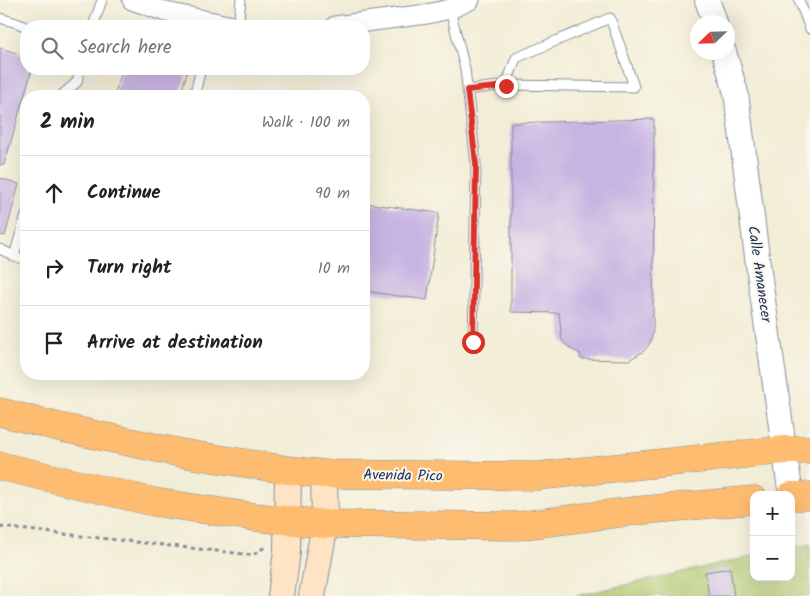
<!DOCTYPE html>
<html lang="en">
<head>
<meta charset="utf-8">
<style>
	body { margin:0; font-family:Kalam,sans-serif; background:#f6f6f6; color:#222 }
	.controls { position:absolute; right:15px; bottom:15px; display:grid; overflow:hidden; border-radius:10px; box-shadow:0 5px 20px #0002 }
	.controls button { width:45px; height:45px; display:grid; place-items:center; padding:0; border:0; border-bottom:1px solid #e0e0e0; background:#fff; color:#222; font:25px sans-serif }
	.compass { position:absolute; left:690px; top:15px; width:45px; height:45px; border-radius:50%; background:#fff; box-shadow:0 5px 20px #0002; rotate:247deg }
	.stop { position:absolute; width:15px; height:15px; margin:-11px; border:4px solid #d93025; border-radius:50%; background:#fff }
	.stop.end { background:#d93025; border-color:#fff; box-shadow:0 1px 5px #0008 }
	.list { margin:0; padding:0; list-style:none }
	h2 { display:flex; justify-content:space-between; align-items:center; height:65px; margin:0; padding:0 20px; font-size:21px }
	h2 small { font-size:16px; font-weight:400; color:#767676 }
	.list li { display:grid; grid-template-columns:32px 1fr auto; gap:15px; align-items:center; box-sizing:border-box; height:75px; padding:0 20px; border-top:1px solid #e0e0e0 }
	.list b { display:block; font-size:19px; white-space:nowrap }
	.list em { font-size:16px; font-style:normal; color:#767676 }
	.icon { flex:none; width:28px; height:28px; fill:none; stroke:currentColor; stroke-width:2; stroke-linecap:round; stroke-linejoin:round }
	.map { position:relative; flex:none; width:810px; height:596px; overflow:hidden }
	.search { position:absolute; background:#fff; box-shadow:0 5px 20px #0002; left:20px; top:20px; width:350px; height:55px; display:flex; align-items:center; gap:12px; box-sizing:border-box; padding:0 18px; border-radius:20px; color:#767676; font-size:19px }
	.panel { position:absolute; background:#fff; box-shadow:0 5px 20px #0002; left:20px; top:90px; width:350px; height:290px; border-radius:20px }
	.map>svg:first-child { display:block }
	.green { fill:#adc66c; stroke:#647a65 }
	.building { fill:#c8b4e2 }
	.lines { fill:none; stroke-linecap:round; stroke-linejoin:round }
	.service-casing { stroke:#868e9a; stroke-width:11 }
	.minor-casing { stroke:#868e9a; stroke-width:21 }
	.tertiary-casing { stroke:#868e9a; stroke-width:26 }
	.secondary-casing { stroke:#868e9a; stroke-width:28 }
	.trunk-casing { stroke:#868e9a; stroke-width:29 }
	.path { stroke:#868e9a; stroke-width:3; stroke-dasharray:4 4; stroke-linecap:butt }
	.service { stroke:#fff; stroke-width:9 }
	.minor { stroke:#fff; stroke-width:19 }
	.tertiary { stroke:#fff; stroke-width:24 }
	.secondary { stroke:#fee4c5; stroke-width:26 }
	.trunk { stroke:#fdbc6f; stroke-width:28 }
	.route { stroke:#d93025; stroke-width:6 }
	.labels { text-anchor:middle; stroke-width:4; stroke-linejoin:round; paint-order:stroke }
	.street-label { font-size:15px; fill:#1b2f5e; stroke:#fbf7ec }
</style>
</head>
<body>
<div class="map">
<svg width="810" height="596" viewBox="0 0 810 596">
	<rect width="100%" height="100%" fill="#fbf7ec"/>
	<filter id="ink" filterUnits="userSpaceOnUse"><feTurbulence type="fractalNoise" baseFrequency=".02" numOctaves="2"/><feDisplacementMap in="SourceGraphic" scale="10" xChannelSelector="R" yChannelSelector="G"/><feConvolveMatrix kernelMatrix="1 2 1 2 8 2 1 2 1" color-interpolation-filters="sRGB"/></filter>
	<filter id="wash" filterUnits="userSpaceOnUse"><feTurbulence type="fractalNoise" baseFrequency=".0096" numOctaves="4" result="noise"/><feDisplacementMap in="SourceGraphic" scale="20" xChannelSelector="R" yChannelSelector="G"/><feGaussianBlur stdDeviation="1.12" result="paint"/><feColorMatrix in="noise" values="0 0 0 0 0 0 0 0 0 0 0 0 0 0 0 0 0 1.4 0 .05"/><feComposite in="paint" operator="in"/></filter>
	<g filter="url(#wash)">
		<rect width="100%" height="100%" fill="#f2edd6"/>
		<!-- green -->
		<path class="green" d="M810 544V596H576L754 556V577H791V548Z"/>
		<g id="blocks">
			<!-- building -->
			<g class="building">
				<path d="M0 48 26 56V69H32L4 165H0Z"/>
				<path d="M123 69H188L180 96H114Z"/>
				<path d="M654 119 653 332 650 343 644 351 629 360 581 359 580 353 574 351 567 346 562 340 559 313 511 312V123Z"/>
				<path d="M0 178 19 184 5 236 0 235Z"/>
				<path d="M364 203 439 213 427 300 364 291Z"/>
				<path d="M730 568 734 596H709L705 572Z"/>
			</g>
		</g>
	</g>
	<g filter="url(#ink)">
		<use href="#blocks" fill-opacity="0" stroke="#868e9a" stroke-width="1"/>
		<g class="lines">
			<!-- service casing -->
			<g class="service-casing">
				<g id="service">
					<path d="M799 0 810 29"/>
					<path d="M450 9 465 69 476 164 473 342"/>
					<path d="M0 18 17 23 26 27"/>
					<path d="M93 26 102 0"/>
					<path d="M238 26 241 0"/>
					<path d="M467 90 506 85 634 87 623 54 610 18 516 58 506 85"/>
					<path d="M63 96V94L77 82 80 69"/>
					<path d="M194 96 201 69"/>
					<path d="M26 215 14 256 26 260"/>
					<path d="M0 249 14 256"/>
				</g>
			</g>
			<!-- minor casing -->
			<g class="minor-casing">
				<g id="minor">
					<path d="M132 0 166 12 233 26"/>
					<path d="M335 26 427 14 450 9 470 0"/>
				</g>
			</g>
			<!-- tertiary casing -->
			<g class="tertiary-casing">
				<g id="tertiary">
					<path d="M707 0 715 22"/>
					<path d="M724 52 736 93 759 272 791 496"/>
				</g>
			</g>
			<!-- secondary casing -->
			<g class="secondary-casing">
				<g id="secondary">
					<path d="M281 596 287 552 288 470"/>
					<path d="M312 596 325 524 324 474"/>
				</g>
			</g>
			<!-- trunk casing -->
			<g class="trunk-casing">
				<g id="trunk">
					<path d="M0 412 63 428 181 453 288 470 324 474 538 476 784 450H810"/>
					<path d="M0 466 154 502 254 517 325 524 517 526 634 511 754 500"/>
					<path d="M791 496H810"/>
				</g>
			</g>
			<!-- path -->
			<path class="path" d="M0 527 253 555 265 547"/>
			<!-- service -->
			<use href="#service" class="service"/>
			<!-- minor -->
			<use href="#minor" class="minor"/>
			<!-- tertiary -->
			<use href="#tertiary" class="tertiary"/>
			<!-- secondary -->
			<use href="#secondary" class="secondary"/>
			<!-- trunk -->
			<use href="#trunk" class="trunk"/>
		</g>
	</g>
	<g class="lines" filter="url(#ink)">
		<!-- route -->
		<path class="route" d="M473 342 476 164 467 90 506 86"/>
	</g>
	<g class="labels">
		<!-- street labels -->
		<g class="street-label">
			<text transform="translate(760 274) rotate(82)" y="5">Calle Amanecer</text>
			<text transform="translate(403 475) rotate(1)" y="5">Avenida Pico</text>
		</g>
	</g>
</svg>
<div class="controls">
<button>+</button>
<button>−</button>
</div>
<svg class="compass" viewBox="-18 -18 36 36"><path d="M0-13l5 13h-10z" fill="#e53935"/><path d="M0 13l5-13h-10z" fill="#767676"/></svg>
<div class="stop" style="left:473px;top:342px"></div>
<div class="stop end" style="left:506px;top:86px"></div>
<div class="search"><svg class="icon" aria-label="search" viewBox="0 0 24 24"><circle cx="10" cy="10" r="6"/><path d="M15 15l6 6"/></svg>Search here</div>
<section class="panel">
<h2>2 min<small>Walk · 100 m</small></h2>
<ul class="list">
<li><svg class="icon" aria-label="ahead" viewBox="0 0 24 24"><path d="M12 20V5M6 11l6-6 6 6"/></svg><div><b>Continue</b></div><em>90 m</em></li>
<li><svg class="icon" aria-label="right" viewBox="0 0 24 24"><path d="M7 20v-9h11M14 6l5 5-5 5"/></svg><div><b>Turn right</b></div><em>10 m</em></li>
<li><svg class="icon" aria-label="arrive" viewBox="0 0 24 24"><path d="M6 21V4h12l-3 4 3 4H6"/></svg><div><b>Arrive at destination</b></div></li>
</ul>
</section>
</div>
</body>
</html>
